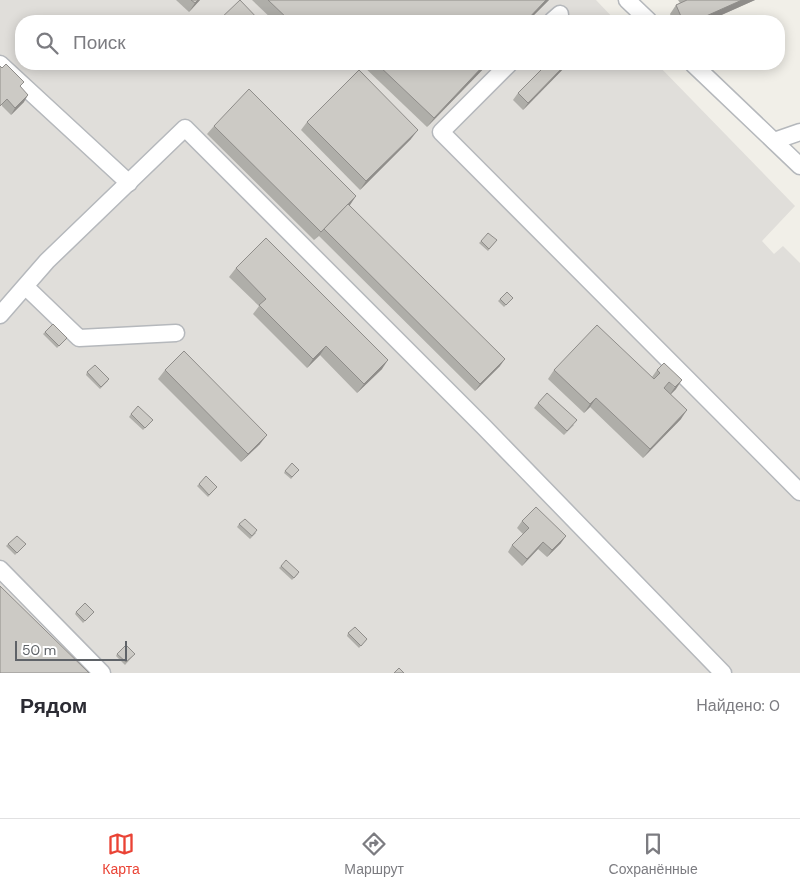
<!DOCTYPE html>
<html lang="ru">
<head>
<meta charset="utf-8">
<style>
	body { margin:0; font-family:"DM Sans",sans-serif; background:#f2f2f3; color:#2b2b33 }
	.scale { position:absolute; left:15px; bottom:12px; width:112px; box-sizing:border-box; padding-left:5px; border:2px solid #5f6368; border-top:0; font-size:14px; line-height:18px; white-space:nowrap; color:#5f6368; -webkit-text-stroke:4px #fff; paint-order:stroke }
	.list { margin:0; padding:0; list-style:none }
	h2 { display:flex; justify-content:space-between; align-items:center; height:65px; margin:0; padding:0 20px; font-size:21px }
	h2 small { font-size:16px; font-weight:400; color:#7c7c81 }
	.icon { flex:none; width:28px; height:28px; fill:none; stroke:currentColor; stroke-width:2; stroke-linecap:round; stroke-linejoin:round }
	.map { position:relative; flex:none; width:800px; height:673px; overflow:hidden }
	.search { position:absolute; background:#fff; box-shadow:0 2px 12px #0003; left:15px; right:15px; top:15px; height:55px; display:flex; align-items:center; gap:12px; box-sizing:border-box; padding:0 18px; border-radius:20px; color:#7c7c81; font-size:19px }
	.sheet { height:145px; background:#fff }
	nav { display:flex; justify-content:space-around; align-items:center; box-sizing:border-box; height:70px; border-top:1px solid #e1e1e2; background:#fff; font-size:14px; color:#7c7c81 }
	nav a { display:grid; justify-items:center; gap:2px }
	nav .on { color:#ea4335 }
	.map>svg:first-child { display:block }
	.industrial { fill:#e0deda }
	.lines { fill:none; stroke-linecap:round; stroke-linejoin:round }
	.minor-casing { stroke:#b5b8bc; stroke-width:19 }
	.minor { stroke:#fff; stroke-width:16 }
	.wall { fill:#afaea9 }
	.shaded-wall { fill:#8f8d8a }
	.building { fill:#cccac5; stroke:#8f8d8a }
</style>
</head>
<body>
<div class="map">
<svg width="800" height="673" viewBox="0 0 800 673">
	<rect width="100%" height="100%" fill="#f1efe8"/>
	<!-- industrial -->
	<path class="industrial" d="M0 0H596L616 21H21V64H657L795 206 762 241 774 254 783 246 800 263V673H0Z"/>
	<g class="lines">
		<!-- minor casing -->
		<g class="minor-casing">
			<g id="minor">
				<path d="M627 0 649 21"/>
				<path d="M552 21 560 14"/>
				<path d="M0 64 129 183"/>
				<path d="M509 64 441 132 800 492"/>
				<path d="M693 64 800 166"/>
				<path d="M774 141 800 132"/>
				<path d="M26 287 79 338 176 333"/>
				<path d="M0 315 47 261 185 128 483 426 723 673"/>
				<path d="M0 569 102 673"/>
			</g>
		</g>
		<!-- minor -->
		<use href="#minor" class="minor"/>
	</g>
	<!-- wall -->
	<g class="wall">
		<path d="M176 0H200L189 12Z"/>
		<path d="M252 0H549L528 21H274Z"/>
		<path d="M678 0H755L708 21H673L670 14 676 5 680 3Z"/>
		<path d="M361 64H488L427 127Z"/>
		<path d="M547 64H568L523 110 513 100 518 93Z"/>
		<path d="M0 66 20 87 24 102 11 115 2 106Z"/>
		<path d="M307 122 411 139 360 190 301 130Z"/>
		<path d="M214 126 349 205 500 366 475 391 319 236 314 240 207 134Z"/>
		<path d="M497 240 488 251 479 243 481 241Z"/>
		<path d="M236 268 382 369 357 393 320 355 307 368 253 314 259 306 229 277Z"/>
		<path d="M513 298 504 307 498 301 500 299Z"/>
		<path d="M45 332 67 338 57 348 43 334Z"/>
		<path d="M165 370 260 444 241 462 158 379Z"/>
		<path d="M554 370 652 377 657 370 676 389 671 394 681 419 643 458 590 407 584 413 548 379Z"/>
		<path d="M87 372 108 381 100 389 86 375Z"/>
		<path d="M538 403 574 425 564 435 534 408Z"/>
		<path d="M131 414 153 420 143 430 129 417Z"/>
		<path d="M285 471 297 472 291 479 284 473Z"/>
		<path d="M199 484 217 487 208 497 197 486Z"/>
		<path d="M522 521 561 543 547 557 538 549 522 566 508 552 512 545 523 534 517 528Z"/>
		<path d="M239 524 256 533 250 539 237 527Z"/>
		<path d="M8 544H26L15 555 6 546Z"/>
		<path d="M281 566 298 574 292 580 279 568Z"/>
		<path d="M76 612 92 614 83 623 75 614Z"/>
		<path d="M348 633 367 639 359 648 347 636Z"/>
		<path d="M117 654 133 656 125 665 116 656Z"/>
	</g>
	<!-- shaded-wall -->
	<g class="shaded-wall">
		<path d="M198 0H200L189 12 195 3Z"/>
		<path d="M546 0H549L528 21H526Z"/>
		<path d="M742 0H755L708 21H695Z"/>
		<path d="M485 64H488L427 127 434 118Z"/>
		<path d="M566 64H568L523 110 528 103Z"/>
		<path d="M28 95 24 102 11 115 15 108Z"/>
		<path d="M418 130 411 139 360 190 366 181Z"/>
		<path d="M356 196 350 205 325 230 324 229 314 240 321 232Z"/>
		<path d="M326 346 320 355 307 368 313 359Z"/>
		<path d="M505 359 500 366 475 391 480 384Z"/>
		<path d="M388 360 382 369 357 393 364 384Z"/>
		<path d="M682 380 676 389 669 396 675 387Z"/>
		<path d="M596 398 590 407 584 413 590 404Z"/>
		<path d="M687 410 681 419 643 458 650 449Z"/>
		<path d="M267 435 260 444 241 462 248 454Z"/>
		<path d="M566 536 561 543 547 557 552 550Z"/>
		<path d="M543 542 538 549 522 566 527 559Z"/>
	</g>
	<!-- building -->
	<g class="building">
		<path d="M191 0H198L195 3Z"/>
		<path d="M240 0 260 21H218Z"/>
		<path d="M268 0H546L526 21H290Z"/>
		<path d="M687 0H742L695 21H683L676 5Z"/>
		<path d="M6 64 24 82 20 86 28 95 15 108 7 99 0 106V66L2 68Z"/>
		<path d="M377 64H485L434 118Z"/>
		<path d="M547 64H566L528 103 518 93Z"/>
		<path d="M359 70 418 130 366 181 307 122Z"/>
		<path d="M249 89 356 196 321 232 214 126Z"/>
		<path d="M348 204 505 359 480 384 324 229Z"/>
		<path d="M488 233 497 240 489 249 481 241Z"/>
		<path d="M266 238 388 360 364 384 326 346 313 359 259 305 266 299 236 268Z"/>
		<path d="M507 292 513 298 506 305 500 299Z"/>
		<path d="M53 324 67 338 59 346 45 332Z"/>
		<path d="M597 325 654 379 660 373 657 370 664 363 682 380 675 387 669 382 664 388 687 410 650 449 596 398 590 404 554 370Z"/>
		<path d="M184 351 267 435 248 454 165 370Z"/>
		<path d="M95 365 109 379 101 387 87 372Z"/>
		<path d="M547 393 577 420 567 431 538 403Z"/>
		<path d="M138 406 153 420 145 428 131 414Z"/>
		<path d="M292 463 299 470 292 477 285 471Z"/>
		<path d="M206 476 217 487 209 495 199 484Z"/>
		<path d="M536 507 566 536 552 550 543 542 527 559 512 545 529 528 522 521Z"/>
		<path d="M245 519 257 530 252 536 239 524Z"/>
		<path d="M17 536 26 544 17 553 8 544Z"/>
		<path d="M286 560 299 572 294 578 281 566Z"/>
		<path d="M0 586 89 673H0Z"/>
		<path d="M85 603 94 612 85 621 76 612Z"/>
		<path d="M355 627 367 639 361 646 348 633Z"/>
		<path d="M126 645 135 654 126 662 117 654Z"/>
		<path d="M399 668 404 673H394Z"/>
	</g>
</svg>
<div class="scale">50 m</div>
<div class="search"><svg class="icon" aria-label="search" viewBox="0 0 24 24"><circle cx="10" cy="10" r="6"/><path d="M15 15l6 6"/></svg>Поиск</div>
</div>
<section class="sheet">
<h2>Рядом<small>Найдено: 0</small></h2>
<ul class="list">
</ul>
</section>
<nav>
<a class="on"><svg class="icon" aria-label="map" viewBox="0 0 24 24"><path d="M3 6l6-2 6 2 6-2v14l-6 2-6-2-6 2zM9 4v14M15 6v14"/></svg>Карта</a>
<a><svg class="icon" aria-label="directions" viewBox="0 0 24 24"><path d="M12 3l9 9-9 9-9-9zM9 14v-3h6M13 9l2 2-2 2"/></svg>Маршрут</a>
<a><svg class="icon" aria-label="saved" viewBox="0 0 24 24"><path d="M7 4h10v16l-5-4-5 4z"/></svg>Сохранённые</a>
</nav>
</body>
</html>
